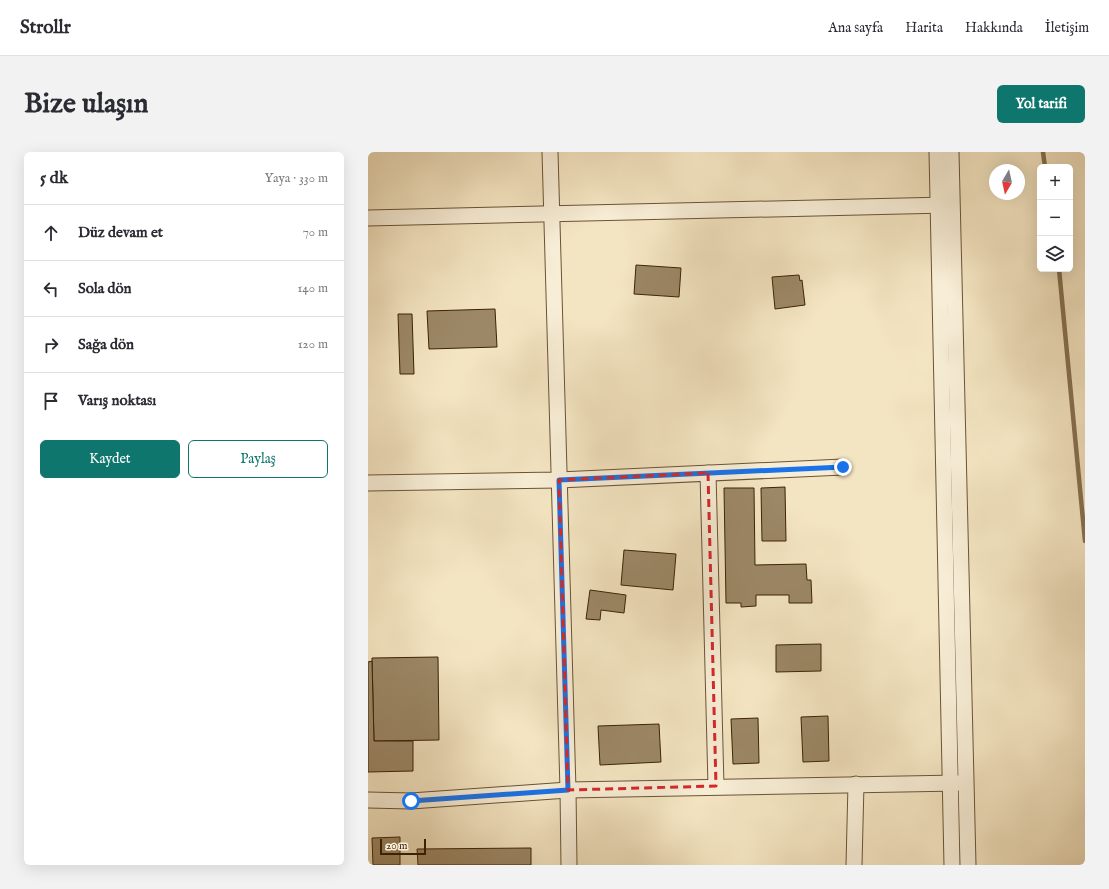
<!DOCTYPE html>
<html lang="tr">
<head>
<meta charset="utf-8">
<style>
	body { margin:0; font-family:"IM FELL English",serif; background:#f2f2f3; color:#2b2b33 }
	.controls { position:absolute; right:12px; top:12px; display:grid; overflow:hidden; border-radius:6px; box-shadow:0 4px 16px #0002 }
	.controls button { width:36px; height:36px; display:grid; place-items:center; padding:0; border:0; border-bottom:1px solid #e1e1e2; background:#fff; color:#2b2b33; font:20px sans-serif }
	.compass { position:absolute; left:621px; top:12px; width:36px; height:36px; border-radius:50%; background:#fff; box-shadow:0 4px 16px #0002; rotate:189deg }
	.scale { position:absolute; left:12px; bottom:10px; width:46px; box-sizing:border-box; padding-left:4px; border:2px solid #3c2304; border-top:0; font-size:11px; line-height:14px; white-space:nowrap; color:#3c2304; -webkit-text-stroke:3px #f8eed7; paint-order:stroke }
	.stop { position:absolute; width:12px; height:12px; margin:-9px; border:3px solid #1a73e8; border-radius:50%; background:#fff }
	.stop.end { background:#1a73e8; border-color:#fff; box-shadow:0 1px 4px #0008 }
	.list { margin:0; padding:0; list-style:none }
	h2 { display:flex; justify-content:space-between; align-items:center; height:52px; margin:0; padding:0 16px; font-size:17px }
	h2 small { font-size:13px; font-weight:400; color:#7c7c81 }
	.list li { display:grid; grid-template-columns:26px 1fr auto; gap:12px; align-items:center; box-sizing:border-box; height:56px; padding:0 16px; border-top:1px solid #e1e1e2 }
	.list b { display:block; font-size:15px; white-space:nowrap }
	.list em { font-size:13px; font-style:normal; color:#7c7c81 }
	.actions { display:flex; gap:8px; padding:12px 16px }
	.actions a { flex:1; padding:9px 0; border:1px solid #0f766e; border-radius:6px; text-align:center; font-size:14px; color:#0f766e }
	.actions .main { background:#0f766e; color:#fff }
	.icon { flex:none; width:22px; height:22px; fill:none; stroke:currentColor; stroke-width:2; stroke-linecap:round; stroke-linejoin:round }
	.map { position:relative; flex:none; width:717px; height:713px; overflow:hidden; border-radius:6px }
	header { display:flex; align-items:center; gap:24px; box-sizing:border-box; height:56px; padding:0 20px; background:#fff; border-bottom:1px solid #e1e1e2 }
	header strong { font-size:19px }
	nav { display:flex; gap:22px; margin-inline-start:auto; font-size:14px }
	.intro { display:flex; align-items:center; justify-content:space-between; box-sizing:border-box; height:96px; padding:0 24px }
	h1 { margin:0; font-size:28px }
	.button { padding:10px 18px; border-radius:6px; background:#0f766e; color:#fff; font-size:14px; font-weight:700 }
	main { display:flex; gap:24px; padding:0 24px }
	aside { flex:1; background:#fff; border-radius:6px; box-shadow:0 4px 16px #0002 }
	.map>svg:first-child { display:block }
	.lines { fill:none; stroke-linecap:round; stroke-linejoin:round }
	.stream { stroke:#85704f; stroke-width:4.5 }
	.building { fill:#9c8867; stroke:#3c2304 }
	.minor-casing { stroke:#6a5434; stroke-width:17 }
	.minor { stroke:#f8eed7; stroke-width:15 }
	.route { stroke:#1a73e8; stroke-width:5 }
	.marked { fill:none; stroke:#d62828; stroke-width:3; stroke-dasharray:8 5; stroke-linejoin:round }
</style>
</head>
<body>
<header>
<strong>Strollr</strong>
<nav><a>Ana sayfa</a><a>Harita</a><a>Hakkında</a><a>İletişim</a></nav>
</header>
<div class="intro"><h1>Bize ulaşın</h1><a class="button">Yol tarifi</a></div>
<main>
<aside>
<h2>5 dk<small>Yaya · 330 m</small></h2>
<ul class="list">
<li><svg class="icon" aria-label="ahead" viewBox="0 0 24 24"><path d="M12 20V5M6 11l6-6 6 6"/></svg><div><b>Düz devam et</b></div><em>70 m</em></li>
<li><svg class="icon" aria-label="left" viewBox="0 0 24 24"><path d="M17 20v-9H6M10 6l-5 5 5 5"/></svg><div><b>Sola dön</b></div><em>140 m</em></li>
<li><svg class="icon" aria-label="right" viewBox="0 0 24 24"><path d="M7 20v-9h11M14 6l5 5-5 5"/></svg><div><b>Sağa dön</b></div><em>120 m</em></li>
<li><svg class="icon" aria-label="arrive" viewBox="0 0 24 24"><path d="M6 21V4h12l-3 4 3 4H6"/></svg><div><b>Varış noktası</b></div></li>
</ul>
<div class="actions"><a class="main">Kaydet</a><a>Paylaş</a></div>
</aside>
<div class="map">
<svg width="717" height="713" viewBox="0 0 717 713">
	<rect width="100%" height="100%" fill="#f4e5c2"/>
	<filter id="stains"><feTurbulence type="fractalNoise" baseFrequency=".005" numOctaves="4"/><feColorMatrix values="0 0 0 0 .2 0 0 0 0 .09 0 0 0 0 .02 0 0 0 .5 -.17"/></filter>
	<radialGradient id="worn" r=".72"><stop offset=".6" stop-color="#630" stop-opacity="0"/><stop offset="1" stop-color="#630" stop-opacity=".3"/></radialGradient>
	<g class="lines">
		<!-- stream -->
		<g class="stream">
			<path d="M675 0 677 15"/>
			<path d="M691 117 717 389"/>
		</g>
	</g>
	<!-- building -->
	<g class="building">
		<path d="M268 113 313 116 311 145 266 142Z"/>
		<path d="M431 123 432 129 434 128 437 153 407 157 404 125Z"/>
		<path d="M127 157 129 195 61 197 59 159Z"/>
		<path d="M30 162H44L46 222H32Z"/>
		<path d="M417 335 418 389H394L393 336Z"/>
		<path d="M356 336H386L387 413 438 412 439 428H443L444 451H421V443H388V454L373 455V451H358Z"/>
		<path d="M256 398 308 402 305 438 253 433Z"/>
		<path d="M222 438 258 443 256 461 233 458 232 468 218 467Z"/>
		<path d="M453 492V519L408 520V493Z"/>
		<path d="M70 505 71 588 6 589 4 506Z"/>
		<path d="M4 509 6 589H45V619L0 620V510Z"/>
		<path d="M460 564 461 609 435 610 433 565Z"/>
		<path d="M390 566 391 611 365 612 363 567Z"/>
		<path d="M291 572 293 610 232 613 230 574Z"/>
		<path d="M32 685V713H5L4 686Z"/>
		<path d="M163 696V713H50L49 697Z"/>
	</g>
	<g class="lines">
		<!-- minor casing -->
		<g class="minor-casing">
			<g id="minor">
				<path d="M182 0 200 638 201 713"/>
				<path d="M569 0 584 713"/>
				<path d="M583 0 600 713"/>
				<path d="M0 66 579 53"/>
				<path d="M340 321 348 634"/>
				<path d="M0 331 191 328 475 315"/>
				<path d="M0 648 43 649 200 638 591 631"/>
				<path d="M486 713 488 632"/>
			</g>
		</g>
		<!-- minor -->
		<use href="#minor" class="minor"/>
	</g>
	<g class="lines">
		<!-- route -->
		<path class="route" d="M43 649 200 638 191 328 475 315"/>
	</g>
	<!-- marked area -->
	<path class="marked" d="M340 321 348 634 200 638 191 328Z"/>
	<rect width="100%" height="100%" filter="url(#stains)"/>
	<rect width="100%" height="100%" fill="url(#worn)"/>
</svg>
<div class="controls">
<button>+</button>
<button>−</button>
<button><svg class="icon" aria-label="layers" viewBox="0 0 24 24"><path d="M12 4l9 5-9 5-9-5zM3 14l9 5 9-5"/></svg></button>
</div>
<svg class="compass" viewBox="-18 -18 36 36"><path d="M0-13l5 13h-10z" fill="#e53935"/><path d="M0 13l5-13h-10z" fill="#7c7c81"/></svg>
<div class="scale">20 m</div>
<div class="stop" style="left:43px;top:649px"></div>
<div class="stop end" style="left:475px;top:315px"></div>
</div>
</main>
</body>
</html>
